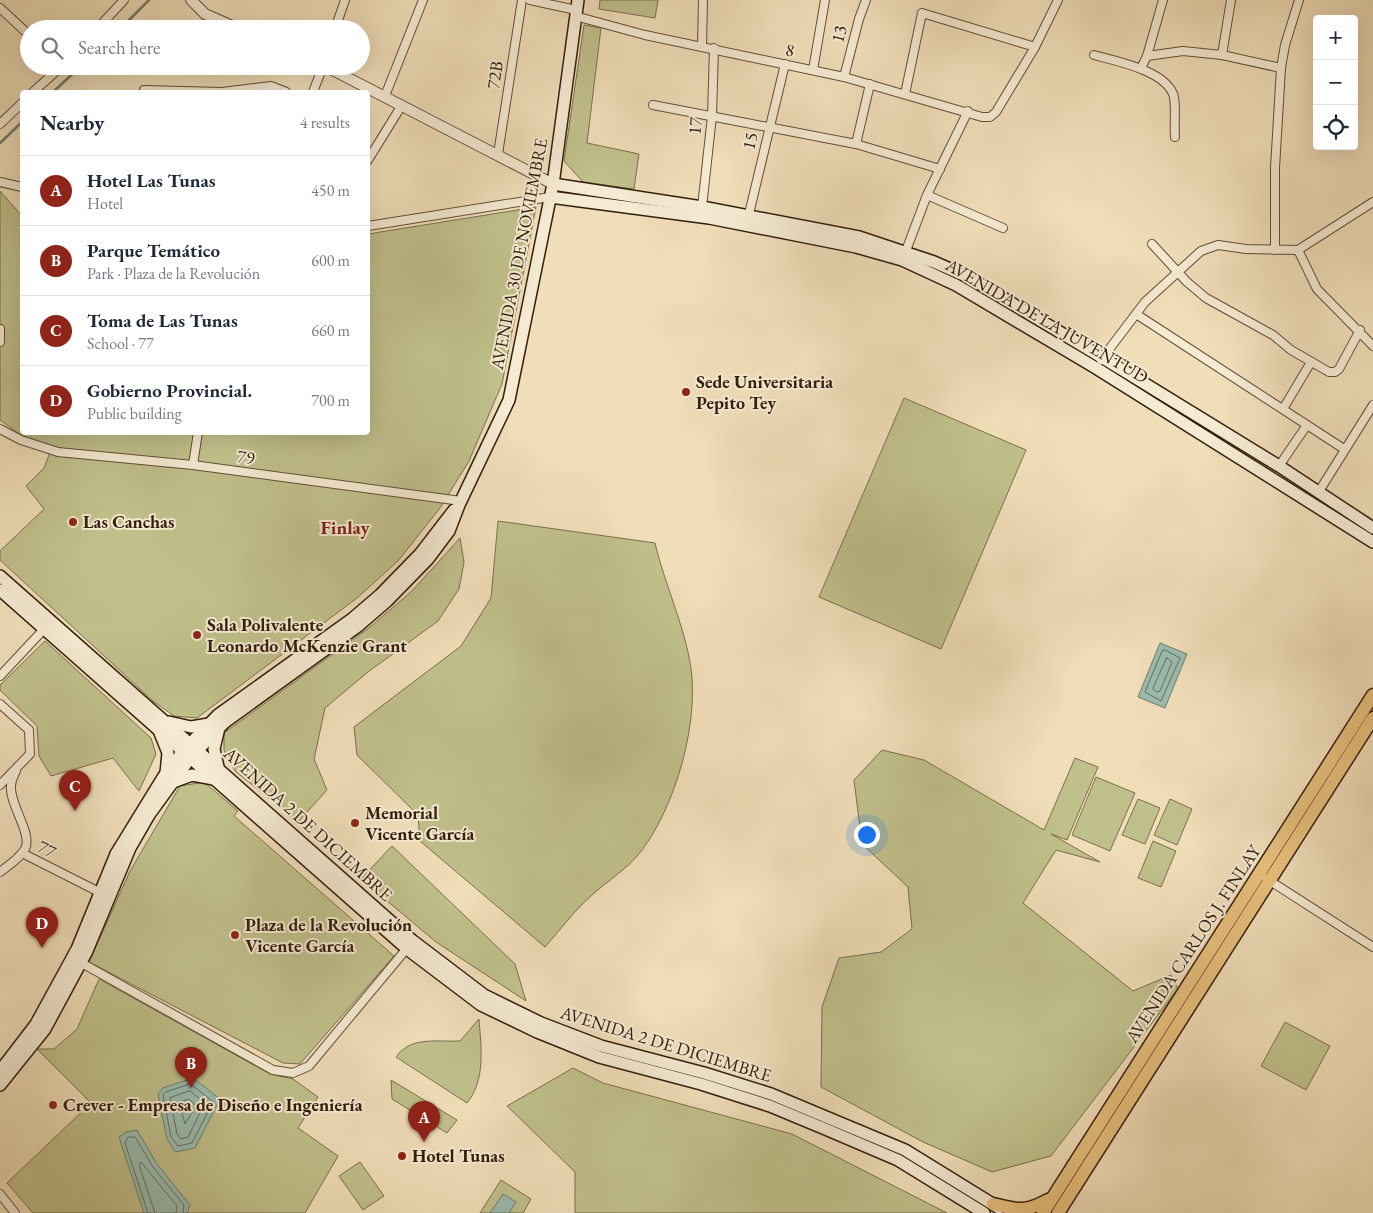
<!DOCTYPE html>
<html lang="en">
<head>
<meta charset="utf-8">
<style>
	body { margin:0; font-family:"EB Garamond",serif; background:#f6f6f7; color:#1f2937 }
	.controls { position:absolute; right:15px; top:15px; display:grid; overflow:hidden; border-radius:5px; box-shadow:0 5px 20px #0002 }
	.controls button { width:45px; height:45px; display:grid; place-items:center; padding:0; border:0; border-bottom:1px solid #e0e1e3; background:#fff; color:#1f2937; font:25px sans-serif }
	.you { position:absolute; left:866px; top:834px; width:18px; height:18px; margin:-12px; border:4px solid #fff; border-radius:50%; background:#1a73e8; box-shadow:0 0 0 8px #1a73e833 }
	.badge { display:grid; place-items:center; width:32px; height:32px; border-radius:50%; background:#8f2418; color:#fff; font-size:16px; font-weight:700 }
	.pin { position:absolute; translate:-50% -41px; filter:drop-shadow(0 1px 2px #0008) }
	.pin::after { content:''; position:absolute; top:26px; width:18px; height:15px; background:inherit; clip-path:polygon(0 0,100% 0,50% 100%) }
	.list { margin:0; padding:0; list-style:none }
	h2 { display:flex; justify-content:space-between; align-items:center; height:65px; margin:0; padding:0 20px; font-size:21px }
	h2 small { font-size:16px; font-weight:400; color:#747a83 }
	.list li { display:grid; grid-template-columns:32px 1fr auto; gap:15px; align-items:center; box-sizing:border-box; height:70px; padding:0 20px; border-top:1px solid #e0e1e3 }
	.list b { display:block; font-size:19px; white-space:nowrap }
	.list p { margin:0; font-size:16px; white-space:nowrap; color:#747a83 }
	.list em { font-size:16px; font-style:normal; color:#747a83 }
	.icon { flex:none; width:28px; height:28px; fill:none; stroke:currentColor; stroke-width:2; stroke-linecap:round; stroke-linejoin:round }
	.map { position:relative; flex:none; width:1373px; height:1213px; overflow:hidden }
	.search { position:absolute; background:#fff; box-shadow:0 5px 20px #0002; left:20px; top:20px; width:350px; height:55px; display:flex; align-items:center; gap:12px; box-sizing:border-box; padding:0 18px; border-radius:28px; color:#747a83; font-size:19px }
	.panel { position:absolute; background:#fff; box-shadow:0 5px 20px #0002; left:20px; top:90px; width:350px; height:345px; border-radius:5px }
	.map>svg:first-child { display:block }
	.green { fill:#c0c08b; stroke:#7a6f4c }
	.water { fill:#9abcaf; stroke:#717d6e }
	.lines { fill:none; stroke-linecap:round; stroke-linejoin:round }
	.shore { stroke:#666d5e; stroke-width:1 }
	.stream { stroke:#717d6e; stroke-width:2.5 }
	.minor-casing { stroke:#624e37; stroke-width:10 }
	.tertiary-casing { stroke:#624e37; stroke-width:12 }
	.secondary-casing { stroke:#331e0c; stroke-width:14 }
	.primary-casing { stroke:#331e0c; stroke-width:15 }
	.minor { stroke:#f5ead2; stroke-width:8 }
	.tertiary { stroke:#f5ead2; stroke-width:10 }
	.secondary { stroke:#f5ead2; stroke-width:11 }
	.primary { stroke:#e8bf7c; stroke-width:12 }
	.poi-dot { fill:#8f2418; stroke:#f5ead2; stroke-width:2 }
	.labels { text-anchor:middle; stroke-width:4; stroke-linejoin:round; paint-order:stroke }
	.street-label { font-size:18px; fill:#331e0c; stroke:#f5ead2 }
	.poi-label { font-size:18px; font-weight:bold; fill:#331e0c; stroke:#f5ead2; text-anchor:start }
	.neighbourhood-label { font-size:19px; font-weight:bold; fill:#7a1f14; stroke:#f5ead2 }
</style>
</head>
<body>
<div class="map">
<svg width="1373" height="1213" viewBox="0 0 1373 1213">
	<rect width="100%" height="100%" fill="#f0deb9"/>
	<filter id="stains"><feTurbulence type="fractalNoise" baseFrequency=".004" numOctaves="4"/><feColorMatrix values="0 0 0 0 .2 0 0 0 0 .09 0 0 0 0 .02 0 0 0 .5 -.17"/></filter>
	<radialGradient id="worn" r=".72"><stop offset=".6" stop-color="#630" stop-opacity="0"/><stop offset="1" stop-color="#630" stop-opacity=".3"/></radialGradient>
	<!-- green -->
	<g class="green">
		<path d="M600 0H658L655 18 599 9Z"/>
		<path d="M584 25 601 28 587 143 639 154 634 189 583 182 564 161Z"/>
		<path d="M0 191 22 216V432H368V234L536 207 502 384 469 461 440 508 398 561 357 598 197 718 174 716 153 701 0 560V551L44 509 26 486 44 468 52 447 21 435 0 420Z"/>
		<path d="M904 398 1026 450 941 649 819 597Z"/>
		<path d="M498 521 655 543C665 586 689 636 692 678 696 733 674 807 642 850 629 868 607 881 591 896 574 911 560 930 545 947L420 841 418 815 357 755 354 727 461 646 491 598Z"/>
		<path d="M460 538 464 562 459 589 438 621 368 672 325 708 314 759 327 790 298 822 235 771 224 750V733L370 627 412 591Z"/>
		<path d="M45 641 151 738 156 754 139 791 113 758 51 776 39 756 37 726 0 690V685Z"/>
		<path d="M882 750 924 760 1044 830 1075 758 1098 767 1067 840 1051 834 1100 862 1056 850 1023 903 1133 991 1171 975 1178 989 1051 1156 992 1172 923 1142 821 1087 822 1007 839 958 881 952 912 929 908 887 862 844 854 780Z"/>
		<path d="M1096 777 1135 793 1110 851 1072 835Z"/>
		<path d="M204 782 238 811 234 816 394 956 300 1064 283 1063 89 962 130 871 180 786Z"/>
		<path d="M1138 799 1160 808 1145 844 1122 835Z"/>
		<path d="M1170 799 1192 809 1177 845 1154 835Z"/>
		<path d="M1153 841 1176 851 1161 887 1138 878Z"/>
		<path d="M392 846 515 964 526 1001 436 942 361 879Z"/>
		<path d="M99 979 270 1074 293 1079 318 1097 298 1128 338 1156 305 1213H33L7 1183 91 1103 37 1049H54L77 1029Z"/>
		<path d="M479 1019C481 1046 486 1080 467 1103L396 1057C410 1036 438 1042 460 1041Z"/>
		<path d="M1285 1022 1330 1046 1306 1090 1261 1066Z"/>
		<path d="M573 1068 603 1083 792 1134 947 1213H575V1172L507 1106Z"/>
		<path d="M391 1080 457 1120 447 1133 392 1099Z"/>
		<path d="M360 1162 384 1196 363 1210 339 1176Z"/>
		<path d="M501 1180 531 1199 523 1213H480Z"/>
	</g>
	<!-- water -->
	<g class="water">
		<path d="M1160 643 1187 654 1165 708 1138 697Z"/>
		<path d="M193 1078 220 1099 195 1148 175 1152 167 1139 158 1094 163 1088Z"/>
		<path d="M137 1130 157 1164 190 1205 187 1213H144L119 1137 126 1132Z"/>
		<path d="M503 1194 516 1202 509 1213H490Z"/>
	</g>
	<g class="lines">
		<!-- shore -->
		<g class="shore">
			<path d="M1165 650 1180 658 1161 701 1145 692 1162 651Z"/>
			<path d="M1167 658 1172 662 1160 691 1157 692 1153 689Z"/>
			<path d="M191 1084 213 1102 192 1143 178 1146 171 1137 163 1095 166 1092Z"/>
			<path d="M190 1091 205 1103 188 1137 181 1139 177 1134 170 1098Z"/>
			<path d="M189 1099 196 1106 185 1124 179 1103Z"/>
			<path d="M148 1213 125 1143 128 1137H135L153 1167 184 1205 183 1213"/>
			<path d="M155 1213 139 1165 141 1162 177 1206 176 1213"/>
		</g>
		<!-- stream -->
		<g class="stream">
			<path d="M120 29 149 0"/>
			<path d="M53 92 81 66"/>
			<path d="M0 143 22 122"/>
		</g>
		<!-- minor casing -->
		<g class="minor-casing">
			<g id="minor">
				<path d="M530 0 576 10"/>
				<path d="M0 8 29 35"/>
				<path d="M575 16 645 35 844 77 982 117H990L996 112 1035 47 1058 0"/>
				<path d="M97 29 124 0"/>
				<path d="M335 29 345 0"/>
				<path d="M702 46 703 0"/>
				<path d="M1094 55C1116 61 1168 71 1174 97 1176 109 1174 124 1175 137"/>
				<path d="M1222 55 1231 0"/>
				<path d="M1147 56 1183 51 1222 55 1281 68"/>
				<path d="M1141 68 1147 56 1163 0"/>
				<path d="M813 70 825 0"/>
				<path d="M844 77 859 19 866 0"/>
				<path d="M144 90 222 92 271 86 286 92"/>
				<path d="M33 92 62 66"/>
				<path d="M313 92 323 66"/>
				<path d="M905 94 922 13 1035 47"/>
				<path d="M385 96 423 0"/>
				<path d="M653 105 856 144 940 169"/>
				<path d="M0 124 22 103"/>
				<path d="M856 144 870 84"/>
				<path d="M498 154 522 0"/>
				<path d="M368 160 402 105"/>
				<path d="M0 182 22 187"/>
				<path d="M927 195 1003 228"/>
				<path d="M702 207 712 116 714 48"/>
				<path d="M748 218 785 64"/>
				<path d="M368 226 550 197"/>
				<path d="M1152 244 1187 282 1206 298 1273 335 1291 350 1329 372H1335L1339 369 1360 330"/>
				<path d="M1275 250V168L1281 68 1285 45 1299 0"/>
				<path d="M1298 250 1317 289 1373 346"/>
				<path d="M904 256 927 195 968 111"/>
				<path d="M1136 314 1344 449"/>
				<path d="M0 329V342"/>
				<path d="M1101 360 1145 302 1201 251 1218 245 1246 249 1298 250 1373 202"/>
				<path d="M1283 409 1311 362"/>
				<path d="M0 429 21 440 58 452 193 465 461 501"/>
				<path d="M193 465 198 432"/>
				<path d="M1279 466 1307 425"/>
				<path d="M1318 493 1373 405"/>
				<path d="M0 676 46 627"/>
				<path d="M0 704 29 730 30 754 0 785"/>
				<path d="M22 853 103 894"/>
				<path d="M0 872C8 866 20 858 25 849 33 834 9 804 11 786 11 781 14 775 16 771"/>
				<path d="M1267 879 1373 947"/>
				<path d="M78 961 273 1070 293 1073 309 1066 408 947"/>
				<path d="M0 1194 15 1213"/>
			</g>
		</g>
		<!-- tertiary casing -->
		<g class="tertiary-casing">
			<g id="tertiary">
				<path d="M191 0 205 14 239 29"/>
				<path d="M325 66 553 184"/>
			</g>
		</g>
		<!-- secondary casing -->
		<g class="secondary-casing">
			<g id="secondary">
				<path d="M553 184 702 207 859 237 934 262 968 277 1103 358 1279 466 1373 528"/>
				<path d="M550 197 709 218 856 247 902 260 956 285 1096 368 1373 542"/>
				<path d="M0 576 413 941 484 995 541 1023 601 1046 704 1073 771 1094 905 1150 999 1208"/>
				<path d="M0 590 407 949 481 1005 537 1032 599 1057 701 1084 770 1106 823 1128 898 1160 984 1213"/>
				<path d="M169 722 191 727 209 724"/>
				<path d="M160 733 168 753 166 773"/>
				<path d="M218 767 214 749 219 728"/>
				<path d="M173 782 192 775 214 779"/>
				<path d="M0 1071 36 1024 77 949 116 854 164 776 183 751 218 715 352 619 380 595 420 554 454 510"/>
				<path d="M0 1085 45 1029 86 953 130 848 149 815 191 757 225 722 358 626 387 601 428 559 449 531 459 505 509 400 553 184 578 0"/>
			</g>
		</g>
		<!-- primary casing -->
		<g class="primary-casing">
			<g id="primary">
				<path d="M993 1204C1018 1210 1024 1213 1048 1200"/>
				<path d="M1043 1213 1373 695"/>
				<path d="M1058 1213 1373 718"/>
			</g>
		</g>
		<!-- minor -->
		<use href="#minor" class="minor"/>
		<!-- tertiary -->
		<use href="#tertiary" class="tertiary"/>
		<!-- secondary -->
		<use href="#secondary" class="secondary"/>
		<!-- primary -->
		<use href="#primary" class="primary"/>
	</g>
	<!-- markers -->
	<g class="poi-dot">
		<circle cx="686" cy="392" r="5"/>
		<circle cx="73" cy="522" r="5"/>
		<circle cx="197" cy="635" r="5"/>
		<circle cx="355" cy="823" r="5"/>
		<circle cx="235" cy="935" r="5"/>
		<circle cx="53" cy="1105" r="5"/>
		<circle cx="402" cy="1156" r="5"/>
	</g>
	<g class="labels">
		<!-- street labels -->
		<g class="street-label">
			<text transform="translate(839 34) rotate(-76)" y="6">13</text>
			<text transform="translate(790 50) rotate(12)" y="6">8</text>
			<text transform="translate(495 75) rotate(-81)" y="6">72B</text>
			<text transform="translate(695 126) rotate(-85)" y="6">17</text>
			<text transform="translate(750 141) rotate(-77)" y="6">15</text>
			<text transform="translate(519 254) rotate(-79)" y="6">AVENIDA 30 DE NOVIEMBRE</text>
			<text transform="translate(1047 321) rotate(30)" y="6">AVENIDA DE LA JUVENTUD</text>
			<text transform="translate(246 457) rotate(8)" y="6">79</text>
			<text transform="translate(308 824) rotate(42)" y="6">AVENIDA 2 DE DICIEMBRE</text>
			<text transform="translate(47 849) rotate(26)" y="6">77</text>
			<text transform="translate(1193 944) rotate(-57)" y="6">AVENIDA CARLOS J. FINLAY</text>
			<text transform="translate(666 1044) rotate(17)" y="6">AVENIDA 2 DE DICIEMBRE</text>
		</g>
		<!-- poi labels -->
		<g class="poi-label">
			<text x="696" y="388">Sede Universitaria<tspan x="696" dy="21">Pepito Tey</tspan></text>
			<text x="83" y="528">Las Canchas</text>
			<text x="207" y="631">Sala Polivalente<tspan x="207" dy="21">Leonardo McKenzie Grant</tspan></text>
			<text x="365" y="819">Memorial<tspan x="365" dy="21">Vicente García</tspan></text>
			<text x="245" y="931">Plaza de la Revolución<tspan x="245" dy="21">Vicente García</tspan></text>
			<text x="63" y="1111">Crever - Empresa de Diseño e Ingeniería</text>
			<text x="412" y="1162">Hotel Tunas</text>
		</g>
		<!-- neighbourhood labels -->
		<g class="neighbourhood-label">
			<text x="345" y="534">Finlay</text>
		</g>
	</g>
	<rect width="100%" height="100%" filter="url(#stains)"/>
	<rect width="100%" height="100%" fill="url(#worn)"/>
</svg>
<div class="controls">
<button>+</button>
<button>−</button>
<button><svg class="icon" aria-label="locate" viewBox="0 0 24 24"><circle cx="12" cy="12" r="6"/><path d="M12 2v4M12 18v4M2 12h4M18 12h4"/></svg></button>
</div>
<div class="you"></div>
<div class="pin badge" style="left:424px;top:1142px">A</div>
<div class="pin badge" style="left:191px;top:1088px">B</div>
<div class="pin badge" style="left:75px;top:811px">C</div>
<div class="pin badge" style="left:42px;top:948px">D</div>
<div class="search"><svg class="icon" aria-label="search" viewBox="0 0 24 24"><circle cx="10" cy="10" r="6"/><path d="M15 15l6 6"/></svg>Search here</div>
<section class="panel">
<h2>Nearby<small>4 results</small></h2>
<ul class="list">
<li><span class="badge">A</span><div><b>Hotel Las Tunas</b><p>Hotel</p></div><em>450 m</em></li>
<li><span class="badge">B</span><div><b>Parque Temático</b><p>Park · Plaza de la Revolución</p></div><em>600 m</em></li>
<li><span class="badge">C</span><div><b>Toma de Las Tunas</b><p>School · 77</p></div><em>660 m</em></li>
<li><span class="badge">D</span><div><b>Gobierno Provincial.</b><p>Public building</p></div><em>700 m</em></li>
</ul>
</section>
</div>
</body>
</html>
